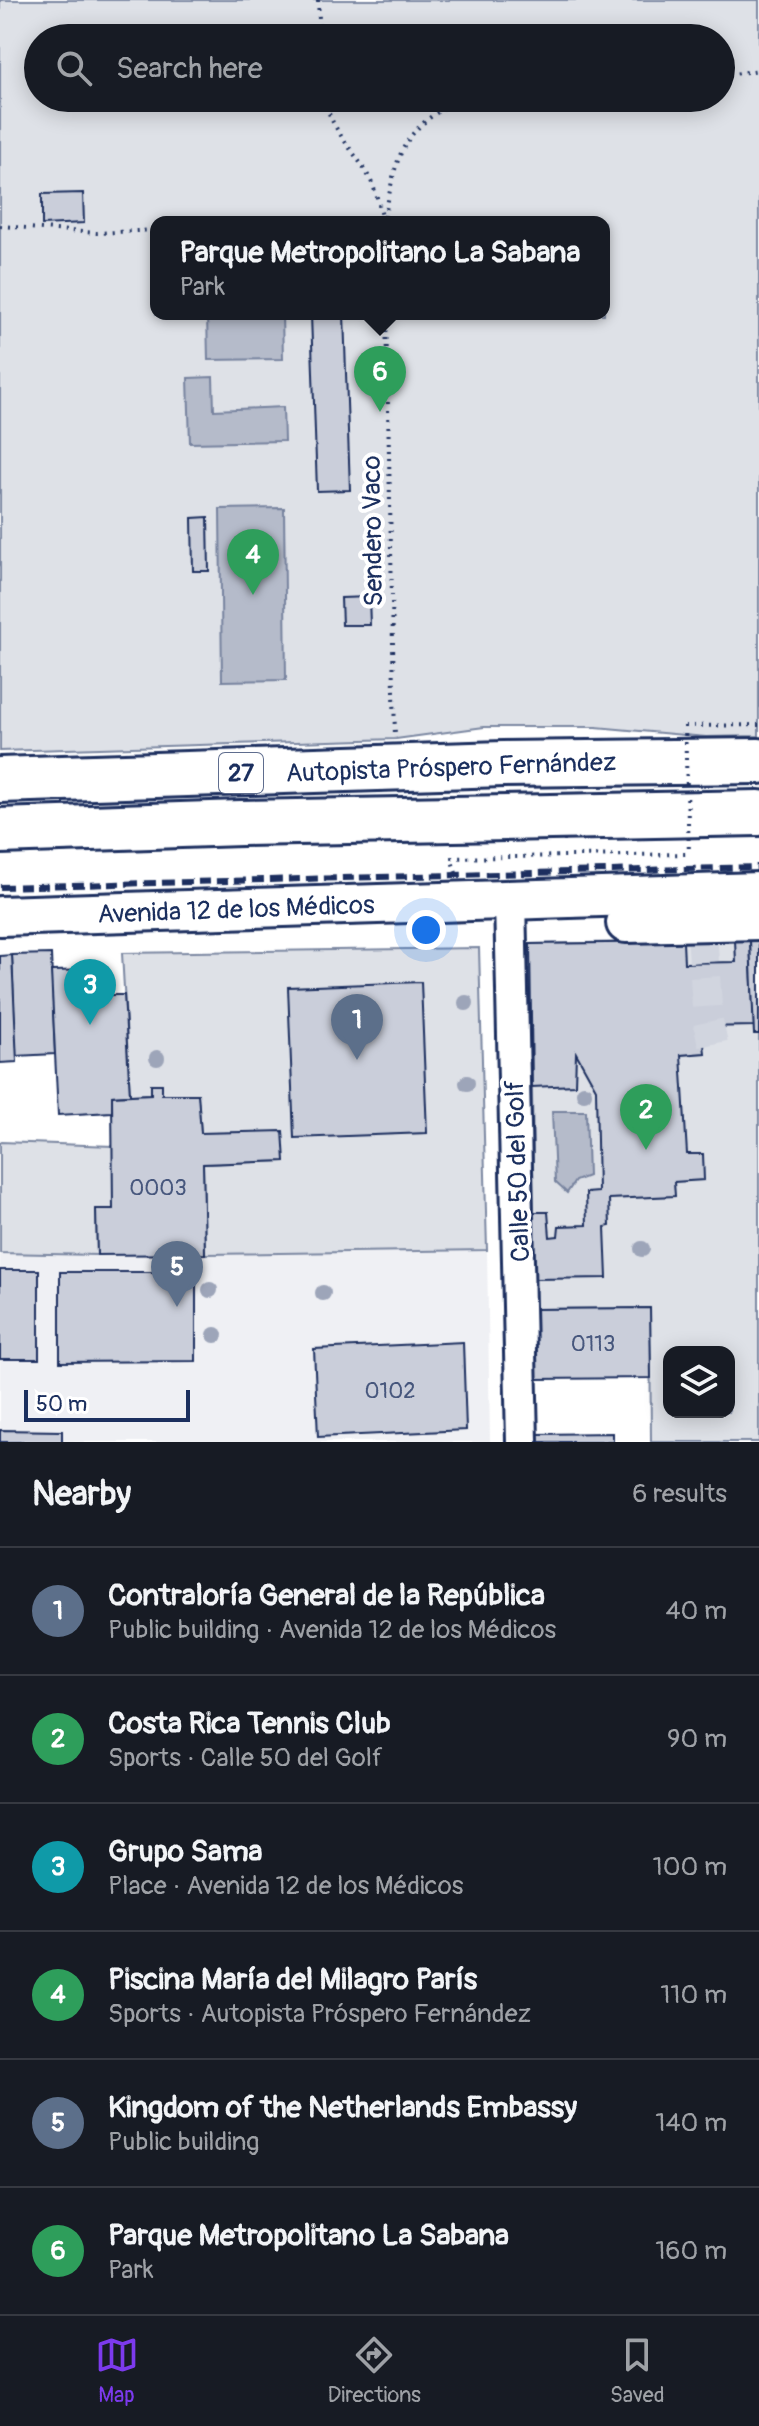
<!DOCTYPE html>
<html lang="en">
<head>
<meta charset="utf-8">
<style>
	body { margin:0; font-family:Pangolin,sans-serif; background:#20242c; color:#f1f3f6 }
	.controls { position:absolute; right:24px; bottom:24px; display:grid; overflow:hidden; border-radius:16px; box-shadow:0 4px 20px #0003 }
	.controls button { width:72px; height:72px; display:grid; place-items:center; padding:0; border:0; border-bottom:2px solid #363941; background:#171b24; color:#f1f3f6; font:40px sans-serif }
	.scale { position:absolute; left:24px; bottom:20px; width:166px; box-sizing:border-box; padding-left:8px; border:4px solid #1b2f5e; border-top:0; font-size:22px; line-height:28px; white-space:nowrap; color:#1b2f5e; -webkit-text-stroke:6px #fff; paint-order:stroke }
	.you { position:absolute; left:426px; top:930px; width:28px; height:28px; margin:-20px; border:6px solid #fff; border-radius:50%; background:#1a73e8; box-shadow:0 0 0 12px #1a73e833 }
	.badge { display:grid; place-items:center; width:52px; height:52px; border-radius:50%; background:#7c3aed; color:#fff; font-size:26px; font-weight:700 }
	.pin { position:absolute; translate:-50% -66px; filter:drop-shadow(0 2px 4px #0008) }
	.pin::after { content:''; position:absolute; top:42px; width:28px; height:24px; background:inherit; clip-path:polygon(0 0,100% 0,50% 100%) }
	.popup { position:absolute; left:150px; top:216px; width:460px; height:104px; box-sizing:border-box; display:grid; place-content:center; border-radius:16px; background:#171b24; filter:drop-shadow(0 2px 6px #0005); font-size:26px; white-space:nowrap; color:#9ea1a6 }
	.popup b { font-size:30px; color:#f1f3f6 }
	.popup::after { content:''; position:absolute; left:50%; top:100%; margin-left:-16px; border:16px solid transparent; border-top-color:#171b24 }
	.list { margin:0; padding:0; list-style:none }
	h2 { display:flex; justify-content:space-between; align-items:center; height:104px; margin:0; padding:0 32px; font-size:34px }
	h2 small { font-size:26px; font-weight:400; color:#9ea1a6 }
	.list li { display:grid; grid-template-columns:52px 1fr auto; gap:24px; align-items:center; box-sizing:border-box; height:128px; padding:0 32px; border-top:2px solid #363941 }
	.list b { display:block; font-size:30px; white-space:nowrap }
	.list p { margin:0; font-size:26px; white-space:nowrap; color:#9ea1a6 }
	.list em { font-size:26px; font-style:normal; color:#9ea1a6 }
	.icon { flex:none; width:44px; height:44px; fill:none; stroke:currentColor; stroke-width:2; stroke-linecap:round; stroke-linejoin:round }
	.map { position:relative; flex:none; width:759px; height:1442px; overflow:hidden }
	.search { position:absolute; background:#171b24; box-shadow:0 4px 20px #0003; left:24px; right:24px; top:24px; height:88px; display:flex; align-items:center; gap:20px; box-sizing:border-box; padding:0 28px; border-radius:44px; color:#9ea1a6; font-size:30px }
	.sheet { height:872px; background:#171b24 }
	nav { display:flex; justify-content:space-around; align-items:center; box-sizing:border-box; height:112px; border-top:2px solid #363941; background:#171b24; font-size:22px; color:#9ea1a6 }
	nav a { display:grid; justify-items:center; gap:4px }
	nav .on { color:#7c3aed }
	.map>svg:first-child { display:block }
	.built { fill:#eff0f4 }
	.green { fill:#dee1e7; stroke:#7c88a2; stroke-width:2; fill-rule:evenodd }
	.water { fill:#b5bbca; stroke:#77839f; stroke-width:2 }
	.building { fill:#caceda; stroke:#1b2f5e; stroke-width:2 }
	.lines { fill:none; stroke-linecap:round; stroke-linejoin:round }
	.minor-tunnel { stroke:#d1d5df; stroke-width:30; stroke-dasharray:30 15; stroke-linecap:butt }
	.minor-casing { stroke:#1b2f5e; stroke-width:36 }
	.major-casing { stroke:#1b2f5e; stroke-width:44 }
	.highway-casing { stroke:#1b2f5e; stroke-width:50 }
	.path { stroke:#1b2f5e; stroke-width:4; stroke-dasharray:2 6; stroke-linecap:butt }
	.minor { stroke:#fff; stroke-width:30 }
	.major { stroke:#fff; stroke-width:38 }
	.highway { stroke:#fff; stroke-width:44 }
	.rail { stroke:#1b2f5e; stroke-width:6; stroke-dasharray:12 6; stroke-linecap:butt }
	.path-bridge { stroke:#1b2f5e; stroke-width:4; stroke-dasharray:2 6; stroke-linecap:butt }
	.tree { fill:#9da5b9 }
	.labels { text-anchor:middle; stroke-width:8; stroke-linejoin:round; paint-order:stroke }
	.number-label { font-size:22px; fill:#47577d }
	.shield { fill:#fff; stroke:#5f6d8e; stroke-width:2 }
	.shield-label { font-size:24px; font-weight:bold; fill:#1b2f5e }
	.street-label { font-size:26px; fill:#1b2f5e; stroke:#fff }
</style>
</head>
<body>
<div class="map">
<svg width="759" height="1442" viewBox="0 0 759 1442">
	<rect width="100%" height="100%" fill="#fff"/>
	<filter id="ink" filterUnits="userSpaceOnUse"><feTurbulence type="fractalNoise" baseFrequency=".0125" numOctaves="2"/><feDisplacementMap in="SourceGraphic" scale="16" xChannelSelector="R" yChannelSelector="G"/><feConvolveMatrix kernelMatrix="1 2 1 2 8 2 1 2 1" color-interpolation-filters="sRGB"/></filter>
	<g filter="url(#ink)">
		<!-- built -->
		<path class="built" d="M487 1250 490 1442H0V1253L97 1255Z"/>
		<!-- green -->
		<g class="green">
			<path d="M0 0H759V736L706 737 596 727H484L396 739 0 751ZM38 38H721V98H38ZM156 222H604V314H156Z"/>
			<path d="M750 940 754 1033 759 1034V1442H651L650 1308 535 1309 530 944ZM669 1352H729V1412H669Z"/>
			<path d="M479 948 487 1250 205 1254 203 1164 284 1161 283 1132 201 1133 198 1094H162V1084H151V1094L130 1095 122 953Z"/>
			<path d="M0 1142 113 1146V1209H96L97 1255 0 1253Z"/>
		</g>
		<!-- water -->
		<g class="water">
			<path d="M207 314H282L283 359 208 360Z"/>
			<path d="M213 377 214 410 283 407 284 441 190 443 188 378Z"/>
			<path d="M284 508 286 680 222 681 220 509Z"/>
			<path d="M552 1111H586L588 1176 575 1181 567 1193 555 1182Z"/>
		</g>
		<!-- building -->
		<g class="building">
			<path d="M83 193 84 223 42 225V194Z"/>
			<path d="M311 314H344L350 490 317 491Z"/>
			<path d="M208 517 209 571H193L192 518Z"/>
			<path d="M369 597 370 625H342L341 598Z"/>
			<path d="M735 940H750L754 1026 702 1027 705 1053 681 1055 687 1154H703L704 1180 674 1182 675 1196 609 1199 610 1226 605 1227 607 1278 535 1279 533 1212H548L550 1237 558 1236 559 1226 587 1225 586 1193 598 1192 596 1089 576 1053 575 1085 532 1087 530 944 683 942 684 963 736 962Z"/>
			<path d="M750 940H759V1034H754Z"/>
			<path d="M51 954 55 1054 16 1056 12 955Z"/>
			<path d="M12 955 17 1062 0 1063V956Z"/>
			<path d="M100 970 103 995H124L130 1095 112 1096V1112L58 1115 51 971Z"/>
			<path d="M421 982 427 1133 294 1138 288 987Z"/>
			<path d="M151 1084H162V1094H198L201 1133 283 1131 285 1161 203 1164 205 1254 97 1255 96 1209H113L112 1096 151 1094Z"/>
			<rect x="0" y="1270" width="39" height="89"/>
			<path d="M60 1272H196V1361L60 1362Z"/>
			<path d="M650 1308 651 1378 536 1379 535 1309Z"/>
			<path d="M463 1342 466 1430 318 1437 314 1349Z"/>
			<path d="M0 1430 62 1431V1442H0Z"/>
			<path d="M613 1433V1442H537V1434Z"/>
		</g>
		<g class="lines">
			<!-- minor-tunnel -->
			<path class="minor-tunnel" d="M702 932 708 1021 713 1044"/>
			<!-- minor casing -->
			<g class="minor-casing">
				<path id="minor" d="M510 900 522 1442"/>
			</g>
			<!-- major casing -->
			<g class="major-casing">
				<g id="major">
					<path d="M0 916 759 892"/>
					<path d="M626 923 759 920"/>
				</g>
			</g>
			<!-- highway casing -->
			<g class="highway-casing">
				<g id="highway">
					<path d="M0 780 503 764 759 761"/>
					<path d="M0 831 241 823 759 813"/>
				</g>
			</g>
			<!-- path -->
			<g class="path">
				<path d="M318 0 320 38"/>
				<path d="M721 76 759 70"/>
				<path d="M325 98C329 128 355 151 369 177 376 190 379 205 383 220"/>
				<path d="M356 222 384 221C397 155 398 131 462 98"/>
				<path d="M0 226 97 233 156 230"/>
				<path d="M386 314 395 738"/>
				<path d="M685 726 759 725"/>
				<path d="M456 873 451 858 689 854"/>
			</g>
			<!-- minor -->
			<use href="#minor" class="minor"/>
			<!-- major -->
			<use href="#major" class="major"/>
			<!-- highway -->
			<use href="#highway" class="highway"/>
			<!-- rail -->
			<path class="rail" d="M0 887 759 867"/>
			<!-- path-bridge -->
			<path class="path-bridge" d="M685 726 689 854"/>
		</g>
		<!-- trees -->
		<g class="tree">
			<circle cx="466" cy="1003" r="8"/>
			<circle cx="157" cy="1058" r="8"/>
			<circle cx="467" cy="1083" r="8"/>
			<circle cx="584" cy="1093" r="8"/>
			<circle cx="642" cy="1249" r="8"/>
			<circle cx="210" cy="1290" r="8"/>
			<circle cx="323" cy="1293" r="8"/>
			<circle cx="215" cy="1335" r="8"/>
		</g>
	</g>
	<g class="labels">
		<!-- number labels -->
		<g class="number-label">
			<text x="158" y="1195">0003</text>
			<text x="593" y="1351">0113</text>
			<text x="390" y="1398">0102</text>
		</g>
		<!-- shield labels -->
		<rect class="shield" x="219" y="753" width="44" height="40" rx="6"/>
		<g class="shield-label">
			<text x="241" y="781">27</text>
		</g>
		<!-- street labels -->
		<g class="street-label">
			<text transform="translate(372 531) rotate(-91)" y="9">Sendero Vaco</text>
			<text transform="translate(451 767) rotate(-2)" y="9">Autopista Próspero Fernández</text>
			<text transform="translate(236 909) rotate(-2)" y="9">Avenida 12 de los Médicos</text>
			<text transform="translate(517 1171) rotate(-92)" y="9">Calle 50 del Golf</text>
		</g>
	</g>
</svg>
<div class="controls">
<button><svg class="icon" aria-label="layers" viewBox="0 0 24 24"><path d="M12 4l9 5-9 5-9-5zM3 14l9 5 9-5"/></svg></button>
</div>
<div class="scale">50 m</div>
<div class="you"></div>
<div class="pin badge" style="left:357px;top:1060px;background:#5c6f8a">1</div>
<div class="pin badge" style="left:646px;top:1150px;background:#2e9e5b">2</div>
<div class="pin badge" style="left:90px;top:1025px;background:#0f9aa8">3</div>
<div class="pin badge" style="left:253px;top:595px;background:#2e9e5b">4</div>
<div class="pin badge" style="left:177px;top:1307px;background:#5c6f8a">5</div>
<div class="pin badge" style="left:380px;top:412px;background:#2e9e5b">6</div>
<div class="popup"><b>Parque Metropolitano La Sabana</b>Park</div>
<div class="search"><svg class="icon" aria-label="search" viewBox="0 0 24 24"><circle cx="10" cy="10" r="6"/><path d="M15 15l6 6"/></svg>Search here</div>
</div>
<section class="sheet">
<h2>Nearby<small>6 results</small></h2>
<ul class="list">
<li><span class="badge" style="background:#5c6f8a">1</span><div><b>Contraloría General de la República</b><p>Public building · Avenida 12 de los Médicos</p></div><em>40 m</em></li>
<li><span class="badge" style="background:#2e9e5b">2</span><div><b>Costa Rica Tennis Club</b><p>Sports · Calle 50 del Golf</p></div><em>90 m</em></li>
<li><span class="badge" style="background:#0f9aa8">3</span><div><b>Grupo Sama</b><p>Place · Avenida 12 de los Médicos</p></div><em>100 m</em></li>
<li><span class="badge" style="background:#2e9e5b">4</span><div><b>Piscina María del Milagro París</b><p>Sports · Autopista Próspero Fernández</p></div><em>110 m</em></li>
<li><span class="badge" style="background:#5c6f8a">5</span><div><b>Kingdom of the Netherlands Embassy</b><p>Public building</p></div><em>140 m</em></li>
<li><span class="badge" style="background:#2e9e5b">6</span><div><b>Parque Metropolitano La Sabana</b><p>Park</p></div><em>160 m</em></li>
</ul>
</section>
<nav>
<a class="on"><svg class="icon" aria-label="map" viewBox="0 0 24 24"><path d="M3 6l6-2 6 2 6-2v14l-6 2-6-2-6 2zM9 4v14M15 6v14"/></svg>Map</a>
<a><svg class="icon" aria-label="directions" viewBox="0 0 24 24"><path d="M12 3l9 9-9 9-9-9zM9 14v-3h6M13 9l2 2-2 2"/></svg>Directions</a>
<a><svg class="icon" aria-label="saved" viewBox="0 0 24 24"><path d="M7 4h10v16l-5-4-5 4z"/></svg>Saved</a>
</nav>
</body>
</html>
